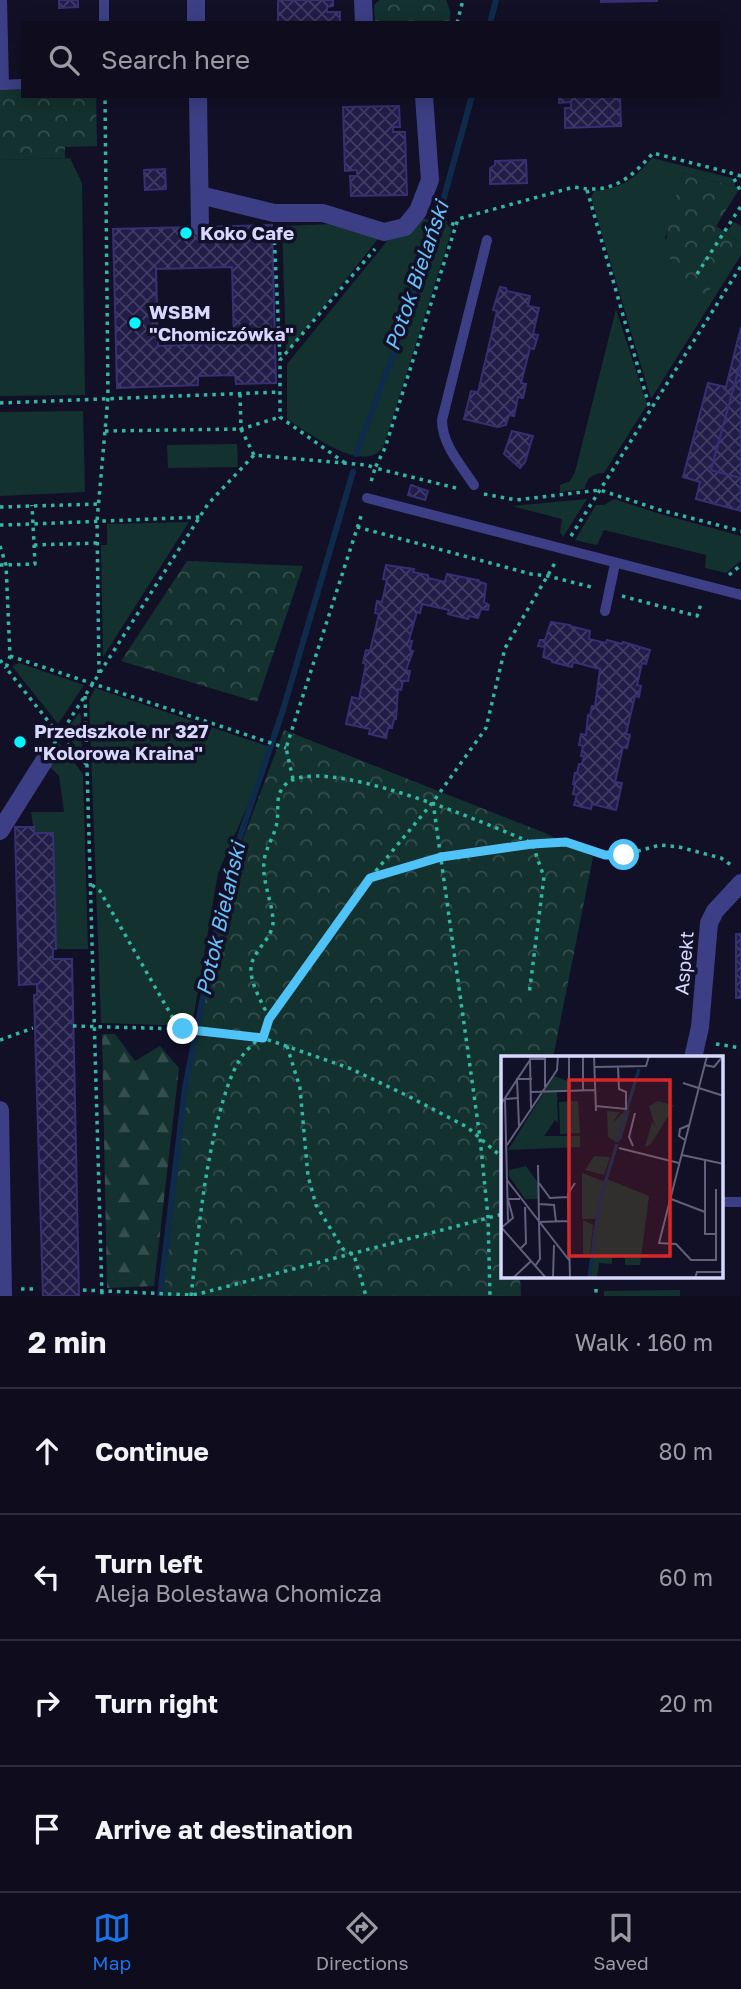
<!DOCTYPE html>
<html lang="en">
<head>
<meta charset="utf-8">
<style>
	body { margin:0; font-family:"Golos Text",sans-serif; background:#1c1a2a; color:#f1f3f6 }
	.stop { position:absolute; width:21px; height:21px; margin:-16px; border:5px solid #4fc3f7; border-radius:50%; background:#fff }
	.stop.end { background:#4fc3f7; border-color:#fff; box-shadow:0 2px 7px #0008 }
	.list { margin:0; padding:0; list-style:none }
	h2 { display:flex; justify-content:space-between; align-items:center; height:91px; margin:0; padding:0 28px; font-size:30px }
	h2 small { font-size:23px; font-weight:400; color:#9b9ba4 }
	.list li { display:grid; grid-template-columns:46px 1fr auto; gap:21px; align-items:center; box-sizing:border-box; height:126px; padding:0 28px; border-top:2px solid #2e2c3b }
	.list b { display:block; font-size:26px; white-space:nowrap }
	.list p { margin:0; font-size:23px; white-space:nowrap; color:#9b9ba4 }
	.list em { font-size:23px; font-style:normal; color:#9b9ba4 }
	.icon { flex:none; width:38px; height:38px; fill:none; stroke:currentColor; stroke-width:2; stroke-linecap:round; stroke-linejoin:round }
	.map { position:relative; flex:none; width:741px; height:1296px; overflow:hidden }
	.search { position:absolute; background:#0e0c1d; box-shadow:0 4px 18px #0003; left:21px; right:21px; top:21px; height:77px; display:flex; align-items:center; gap:18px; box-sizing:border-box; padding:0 24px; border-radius:0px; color:#9b9ba4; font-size:26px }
	.sheet { height:595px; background:#0e0c1d }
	nav { display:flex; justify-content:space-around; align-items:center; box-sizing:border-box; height:98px; border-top:2px solid #2e2c3b; background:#0e0c1d; font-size:19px; color:#9b9ba4 }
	nav a { display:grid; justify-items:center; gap:4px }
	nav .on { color:#1a73e8 }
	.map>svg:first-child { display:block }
	.green { fill:#13312e }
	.forest { fill:url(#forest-firs) }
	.park { fill:url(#park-crowns) }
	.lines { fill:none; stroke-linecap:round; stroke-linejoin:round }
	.stream { stroke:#0f2b4c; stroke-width:6 }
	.building { fill:url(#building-cross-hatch); stroke:#372f73; stroke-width:2; fill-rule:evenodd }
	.path { stroke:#32b7a5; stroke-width:3.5; stroke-dasharray:3.5 5; stroke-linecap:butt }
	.lane { stroke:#3c3f85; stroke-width:10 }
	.street { stroke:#3c3f85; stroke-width:18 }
	.route { stroke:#4fc3f7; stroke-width:9 }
	.poi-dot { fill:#07f4fa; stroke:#121027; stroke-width:2.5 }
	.labels { text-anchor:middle; stroke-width:7; stroke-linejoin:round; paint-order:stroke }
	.poi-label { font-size:19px; font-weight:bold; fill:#d8d7fe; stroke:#121027; text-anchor:start }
	.street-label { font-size:19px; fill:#d8d7fe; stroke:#121027 }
	.water-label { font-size:21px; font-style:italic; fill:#67c2fc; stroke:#121027 }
	.inset-river { fill:none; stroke:#0f2b4c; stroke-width:3.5 }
	.inset-road { fill:none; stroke:#61607d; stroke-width:2 }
	.view { fill:#d62828; fill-opacity:0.15; stroke:#d62828; stroke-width:3.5 }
	.inset-edge { fill:none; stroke:#d8d7fe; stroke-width:3.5 }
</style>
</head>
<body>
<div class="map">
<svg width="741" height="1296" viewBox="0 0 741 1296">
	<defs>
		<pattern id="forest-firs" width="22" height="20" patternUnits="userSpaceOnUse" patternTransform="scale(1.75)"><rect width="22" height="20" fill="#13312e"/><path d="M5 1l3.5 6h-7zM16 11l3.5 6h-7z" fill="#354e4d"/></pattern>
		<pattern id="park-crowns" width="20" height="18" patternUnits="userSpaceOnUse" patternTransform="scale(1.75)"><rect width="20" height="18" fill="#13312e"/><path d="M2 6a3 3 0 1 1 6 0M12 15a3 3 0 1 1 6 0" fill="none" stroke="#354e4d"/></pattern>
		<pattern id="building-cross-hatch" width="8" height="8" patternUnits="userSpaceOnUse" patternTransform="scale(1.75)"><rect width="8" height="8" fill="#221c48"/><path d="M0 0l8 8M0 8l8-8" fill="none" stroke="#413c63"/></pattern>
	</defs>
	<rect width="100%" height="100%" fill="#121027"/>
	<!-- green -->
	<g class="green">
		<path d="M70 158 82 183 85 395 0 396V160Z"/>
		<path d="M652 158 732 178 736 187 683 173 665 239 740 243 726 233 734 222 741 226V255L651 399 591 197 594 191C623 188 633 180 652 158Z"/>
		<path d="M422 218 447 224 452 230 384 445C366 478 308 432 287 419V364L388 240C403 235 414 232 422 218Z"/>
		<path d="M331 224 378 239 286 354 282 226Z"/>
		<path d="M616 309 647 405 604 473C593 473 586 478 585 489L560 492V485L570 481 575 472Z"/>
		<path d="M83 411 85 492 0 496V412Z"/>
		<path d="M237 444 238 467 168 468 167 445Z"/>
		<path d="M587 499 563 537 560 532 562 519 512 506Z"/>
		<path d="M614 499 657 513 741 536V561L726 573 705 568 706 555 604 530 597 545 575 540 596 505H604Z"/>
		<path d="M189 522 103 657 101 545H107V524Z"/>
		<path d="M19 663 84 685 58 724 12 666Z"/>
		<path d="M95 688 273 748 218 873 192 1026 101 1023 89 700Z"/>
		<path d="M79 713 81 715 82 753H80L65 732Z"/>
		<path d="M59 743 83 774 88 949H56L53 833H34L31 812H64L59 776 47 764Z"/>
		<path d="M680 1290V1296H604V1291Z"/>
	</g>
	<!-- forest -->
	<path class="forest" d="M102 1034H115L135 1061 160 1046 179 1068 154 1286 107 1288Z"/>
	<!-- park -->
	<g class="park">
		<path d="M380 0H446L450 11V23H375L374 5Z"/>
		<path d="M23 88V96H96L97 146 65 147V158L0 160V89Z"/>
		<path d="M683 173 736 187 738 191 716 226 740 243 706 295C647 260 668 227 683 173Z"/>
		<path d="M187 561 303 566 257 702 121 661Z"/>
		<path d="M284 730 545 833 593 857 553 1058H503V1277H520L521 1296H161L182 1110 232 868Z"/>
	</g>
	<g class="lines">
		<!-- stream -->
		<g class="stream">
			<path d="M490 23 496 0"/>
			<path d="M356 454 394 352 441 208 472 96"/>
			<path d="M160 1296 185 1088 227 875 283 710 353 472"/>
		</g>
	</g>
	<!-- building -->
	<g class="building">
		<path d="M59 0H78V7L59 8Z"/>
		<path d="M278 0H333V6L327 7V12H340V23H278Z"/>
		<path d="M601 0H657V1L601 2Z"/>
		<path d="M559 96H620L621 126 565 128V108H571V102L559 103Z"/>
		<path d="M399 106 400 127H393V132H405L407 195 351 196 350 176H357V170L345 171 343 107Z"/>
		<path d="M526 160 527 183 490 184V168L495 165V161Z"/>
		<path d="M165 169 166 189 145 190 144 170Z"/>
		<path d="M272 225 276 383 236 384 235 375 198 376V385L117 388 113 229ZM232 267 234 343 158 346 156 269Z"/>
		<path d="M500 287 506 288 507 291 530 296 528 306 539 308 533 334 538 335 534 349 530 348 521 383 526 384 523 398 518 397 514 416 509 415 506 425 498 427 464 419 471 391 478 392 497 311 493 310Z"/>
		<path d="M741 327V361L711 470 741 478V511L696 499 700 482 683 477 708 383 726 387Z"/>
		<path d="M741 361V478L711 470Z"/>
		<path d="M512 431 533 436 525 462 520 468 504 454Z"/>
		<path d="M411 485 428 491 425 500 408 495Z"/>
		<path d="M386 565 414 569 413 572 428 575V578L445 582 447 574 478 580 477 581 486 584 484 602 489 605 488 610 481 609 478 618 469 616 468 619 448 614 449 610 422 604 420 613 417 612 409 640 412 641 410 650 413 651 406 670 410 671 408 681H403L401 690 398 689 396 719H394L392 728H388L386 738 369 734 370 729 346 724 352 697 359 699 366 664 363 663 366 650 370 651 379 614 375 613 377 601 382 602 387 580 383 579Z"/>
		<path d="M551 622 570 625V626L590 631 589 639 606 643 607 640 622 644 623 642 650 650 646 664 642 663 637 685 641 686 639 697 635 696 626 734 630 735 627 748 623 747 615 782 622 783 616 810 592 804 591 809 574 805 577 795 573 794 575 784H573L575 773H577L579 764H582L584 756H581L583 746 579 745 581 734 586 735 588 715 590 716 592 706 595 707 600 669 573 662 572 667 552 662V660L543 657 545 647 538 646 540 640H545Z"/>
		<path d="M15 827H34V833H53L56 949H53V959H72L79 1296H43L34 995H37V984L19 985Z"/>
		<rect x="736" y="934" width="5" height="64"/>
	</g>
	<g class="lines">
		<!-- path -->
		<g class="path">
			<path d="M457 23 463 0"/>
			<path d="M741 176 731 173 741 192"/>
			<path d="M587 190 650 409"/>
			<path d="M435 218 456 225"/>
			<path d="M274 233 280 358"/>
			<path d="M697 274 741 206"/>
			<path d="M240 394 241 429 280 417"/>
			<path d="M0 403 280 392"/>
			<path d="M105 431 241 429 254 455"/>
			<path d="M345 463 280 417V360L375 249"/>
			<path d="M456 488 375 468 385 448 458 219 574 187C611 195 630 179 653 153L731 173"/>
			<path d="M484 494 516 500 600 490 660 510 741 531"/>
			<path d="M0 507 98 504"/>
			<path d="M0 525 33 524 32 505"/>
			<path d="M357 527 531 574 548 576 595 588"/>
			<path d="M571 536 741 266"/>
			<path d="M34 545 97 543"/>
			<path d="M0 546 6 565 10 656 6 668 60 736 87 765"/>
			<path d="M0 565 35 564 33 524 200 517"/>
			<path d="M729 575 741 565"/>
			<path d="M622 596 697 616 702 601"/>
			<path d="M10 656 286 748"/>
			<path d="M0 660 6 668"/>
			<path d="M99 673 97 521 108 397 105 96"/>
			<path d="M85 696 102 1296"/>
			<path d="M54 744 208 504 254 455 367 465 375 468 371 482"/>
			<path d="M293 779 286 748 362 513"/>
			<path d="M433 802 480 1138 488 1217 490 1296"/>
			<path d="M372 877 441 857 532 843 566 842 605 855H624L660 845 679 847 721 858 734 867"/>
			<path d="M92 885 100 891 174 1020 175 1029"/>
			<path d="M269 1018C263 1004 250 984 251 968 252 950 274 939 273 920 272 901 262 882 264 862 265 848 275 836 277 822 279 809 275 796 284 786 316 749 492 826 532 843L544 877 529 995"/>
			<path d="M73 1026 183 1029 263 1038 349 1068 406 1095 467 1127 503 1158"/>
			<path d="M0 1040 33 1028"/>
			<path d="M716 1044 741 1048"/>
			<path d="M287 1046 300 1088 308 1176 316 1205 343 1249 354 1255 366 1296"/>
			<path d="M21 1289H36"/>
			<path d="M596 1289V1296"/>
			<path d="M83 1290 192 1295 202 1293 503 1214"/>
			<path d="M191 1296C199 1227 205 1157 226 1091 231 1076 238 1059 248 1049 262 1035 263 1039 269 1019L370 878 433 802 486 728 505 648 555 563"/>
		</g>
		<!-- lane -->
		<g class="lane">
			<path d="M2 0 4 85"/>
			<path d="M104 0V23"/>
			<path d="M0 85 23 84"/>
			<path d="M474 485C461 465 442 445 442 420L487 240"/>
			<path d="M367 498 741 595"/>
			<path d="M605 611 615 564"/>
			<path d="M722 1202H741"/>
		</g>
		<!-- street -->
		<g class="street">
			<path d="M196 0V23"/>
			<path d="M363 0 364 23"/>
			<path d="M198 96 200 227"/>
			<path d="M200 195 274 213H323L384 232 405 227 418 211 430 180 424 96"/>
			<path d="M0 831 44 761"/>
			<path d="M693 1058 700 1027 709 923 715 911 741 883"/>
			<path d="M0 1110 3 1296"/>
		</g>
	</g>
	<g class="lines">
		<!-- route -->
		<path class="route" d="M183 1029 263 1038 269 1019 370 878 441 857 532 844 566 842 605 855H624"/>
	</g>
	<!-- markers -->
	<g class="poi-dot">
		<circle cx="186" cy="233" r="7"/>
		<circle cx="135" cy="323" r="7"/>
		<circle cx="20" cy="742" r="7"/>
	</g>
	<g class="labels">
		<!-- poi labels -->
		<g class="poi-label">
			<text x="200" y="240">Koko Cafe</text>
			<text x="149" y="319">WSBM<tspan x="149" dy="22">"Chomiczówka"</tspan></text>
			<text x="34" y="738">Przedszkole nr 327<tspan x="34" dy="22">"Kolorowa Kraina"</tspan></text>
		</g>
		<!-- street labels -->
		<g class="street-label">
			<text transform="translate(684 963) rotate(-85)" y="7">Aspekt</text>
		</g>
		<!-- water labels -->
		<g class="water-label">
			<text transform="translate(417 276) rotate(-71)" y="7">Potok Bielański</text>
			<text transform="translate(221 919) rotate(-77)" y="7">Potok Bielański</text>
		</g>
	</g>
	<!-- overview -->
	<g transform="translate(501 1056)">
		<rect width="222" height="222" fill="#121027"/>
		<path d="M53 20 67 25V34L56 35 57 67 54 64 43 80H79V91L7 94ZM77 45 79 77 59 78 58 46ZM157 45 174 50 167 53 169 57 150 88 144 91 151 66 154 70 148 50ZM125 53 129 55 120 84 115 86 107 81 106 55 119 56 111 68ZM81 117 105 126 94 163H81Z" fill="#13312e"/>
		<path d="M82 164 92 169 89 199H82Z" fill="#13312e"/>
		<path d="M93 100 109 101 103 119 84 114ZM25 110 37 127V143H24L8 120V114ZM106 123 148 140 139 209H124V202H111V208L98 207 96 222H88L92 175Z" fill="#13312e"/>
		<path class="inset-river" d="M116 86 138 13M88 222 99 143 116 88"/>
		<path class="inset-road" d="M68 0V35M82 0V34M93 0 95 55M44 1V31M204 9 213 11 222 0M94 11 145 10 148 0M182 27 223 40M30 36 95 34M18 42 4 43 6 124 68 204M0 48 29 4M95 50 125 53V36L118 33 117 11M30 52 29 3H44M18 70 16 23H31M184 84 178 80 179 73 188 69M6 89 56 14 57 0M132 90 128 81 134 57M118 92 178 107M181 99 223 108M204 105V178H215V204H190L175 188 158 187 206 0M37 109 38 164M6 125 7 165M38 127 49 142 67 141M170 143 204 156M38 148 53 149 55 166M0 171 45 222M0 172 12 162 7 143H19M215 178V133M19 193 25 187 24 151M34 210 39 203 38 166 68 165M12 222 30 205M52 222 53 189M69 222 67 138 74 127M194 222 196 216H223"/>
		<path class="view" d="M68 24H169V200H68Z"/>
		<rect width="222" height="222" class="inset-edge"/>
	</g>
</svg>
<div class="stop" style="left:624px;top:855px"></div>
<div class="stop end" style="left:183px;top:1029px"></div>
<div class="search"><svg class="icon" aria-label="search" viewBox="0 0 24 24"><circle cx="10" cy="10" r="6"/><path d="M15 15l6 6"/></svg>Search here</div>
</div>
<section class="sheet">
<h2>2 min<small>Walk · 160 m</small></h2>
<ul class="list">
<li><svg class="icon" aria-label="ahead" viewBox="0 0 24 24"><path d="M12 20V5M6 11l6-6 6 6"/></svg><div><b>Continue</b></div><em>80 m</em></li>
<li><svg class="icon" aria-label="left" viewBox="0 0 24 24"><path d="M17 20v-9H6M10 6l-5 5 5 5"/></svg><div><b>Turn left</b><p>Aleja Bolesława Chomicza</p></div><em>60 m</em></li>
<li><svg class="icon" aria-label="right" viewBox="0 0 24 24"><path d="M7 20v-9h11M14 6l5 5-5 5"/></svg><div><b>Turn right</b></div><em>20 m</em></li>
<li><svg class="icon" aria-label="arrive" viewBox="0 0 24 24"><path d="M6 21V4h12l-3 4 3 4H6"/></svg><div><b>Arrive at destination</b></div></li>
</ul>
</section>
<nav>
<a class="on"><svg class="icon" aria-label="map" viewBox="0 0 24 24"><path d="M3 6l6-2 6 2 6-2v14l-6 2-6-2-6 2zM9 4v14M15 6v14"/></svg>Map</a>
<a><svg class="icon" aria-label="directions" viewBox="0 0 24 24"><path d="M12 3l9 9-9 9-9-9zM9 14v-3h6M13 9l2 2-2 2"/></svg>Directions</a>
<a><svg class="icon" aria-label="saved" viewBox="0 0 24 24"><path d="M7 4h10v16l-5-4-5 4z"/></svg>Saved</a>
</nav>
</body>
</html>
